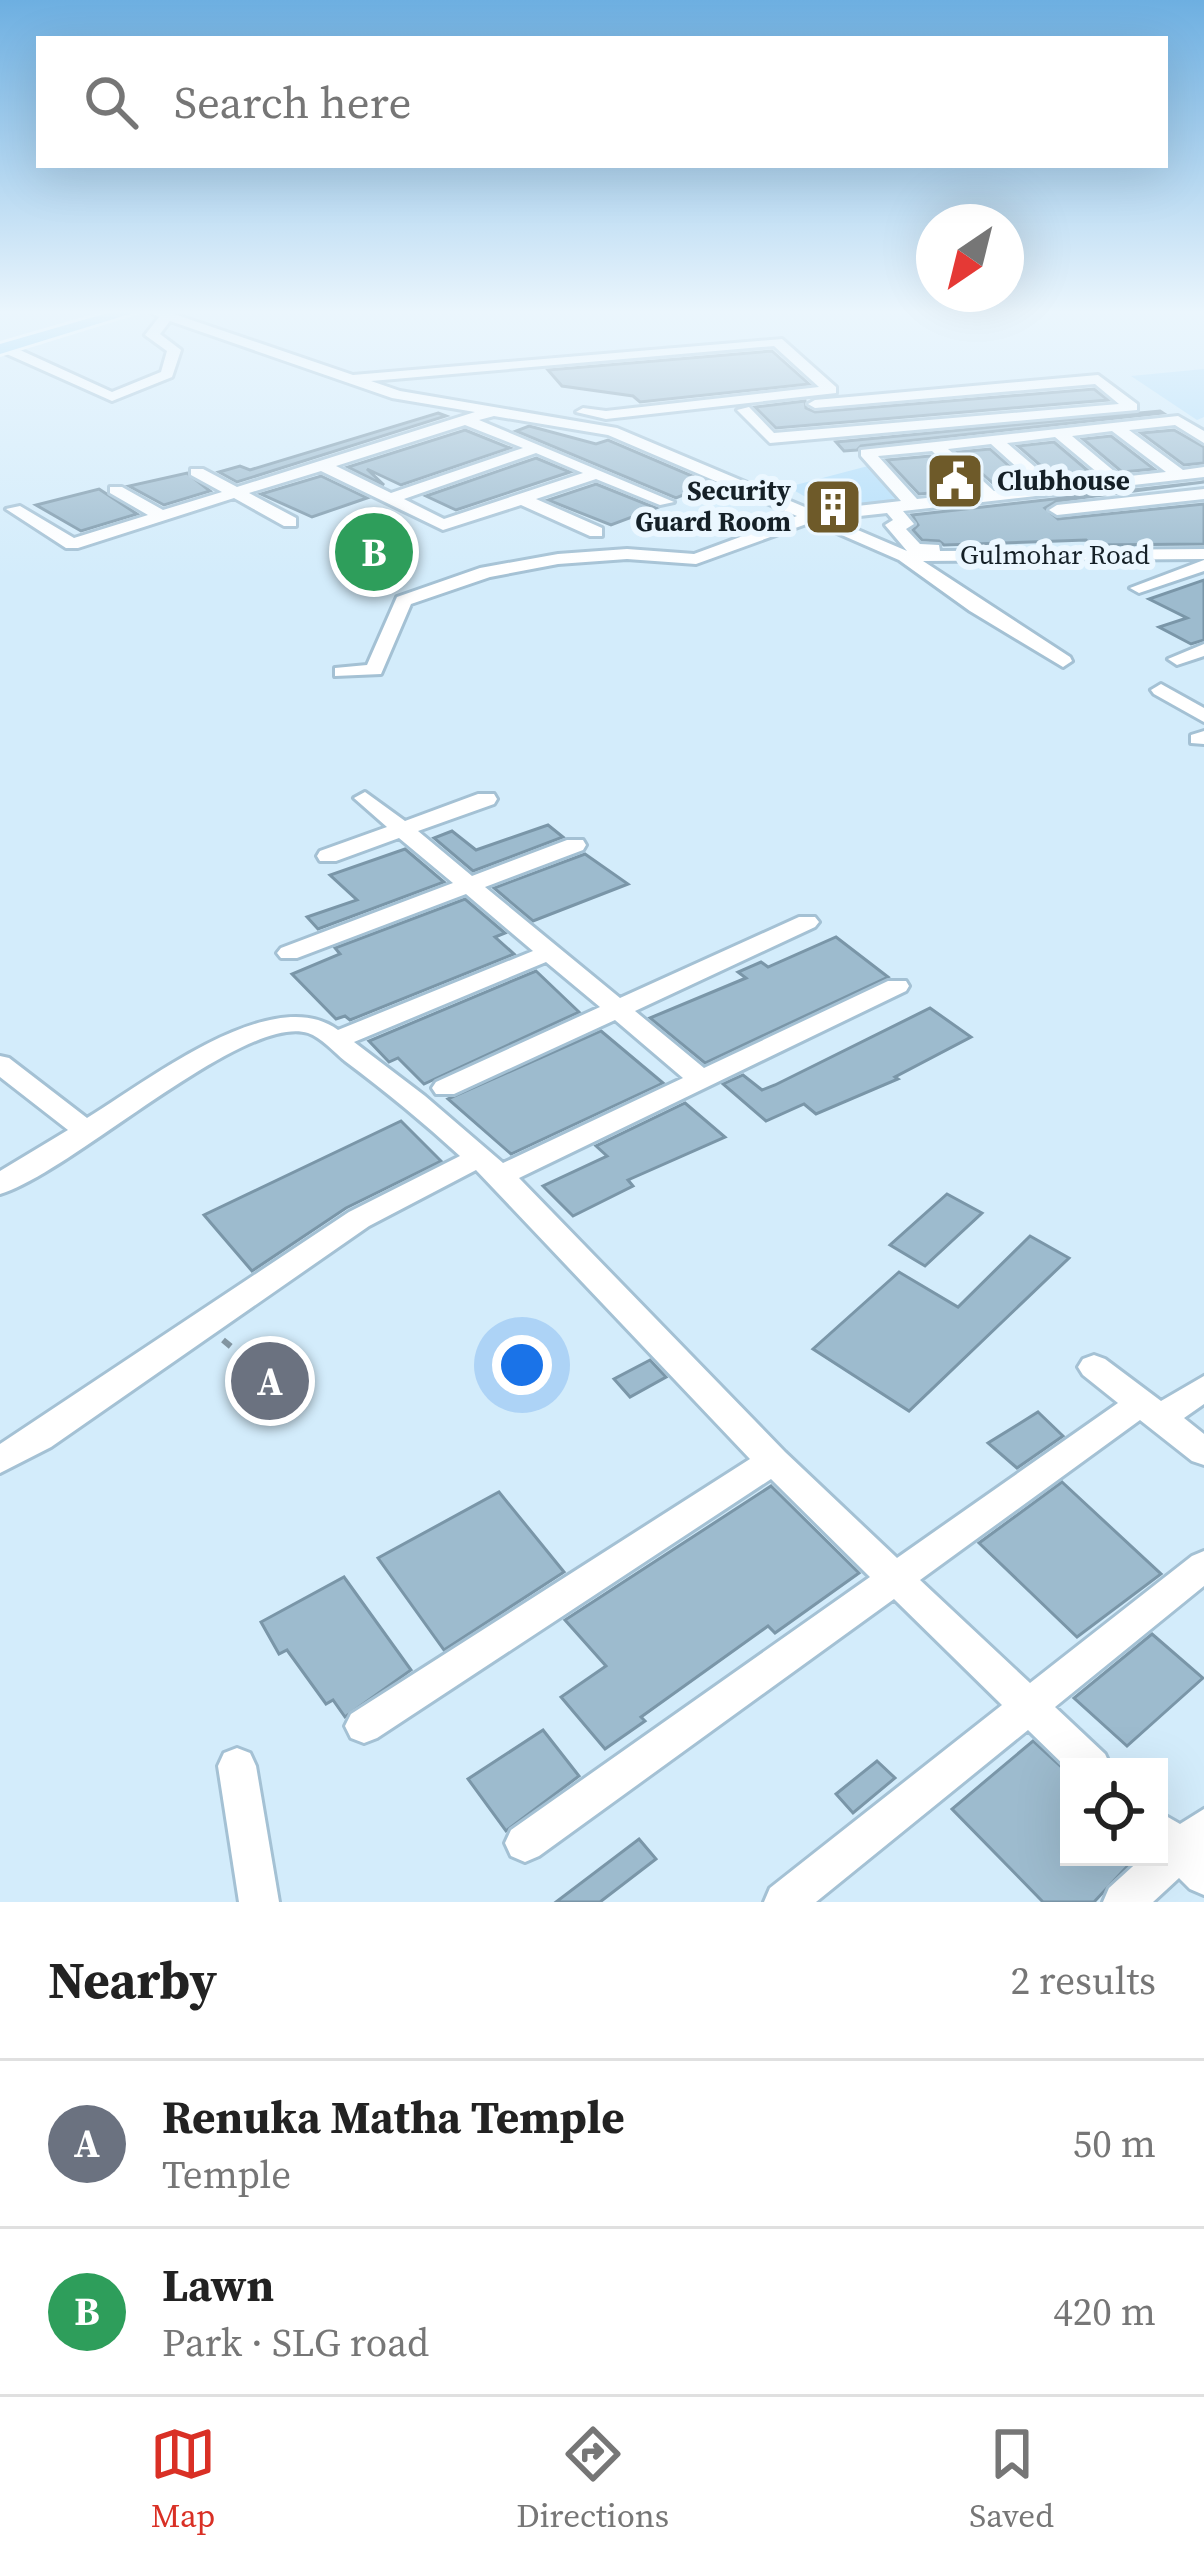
<!DOCTYPE html>
<html lang="en">
<head>
<meta charset="utf-8">
<style>
	body { margin:0; font-family:"Source Serif 4",serif; background:#f2f2f2; color:#222 }
	.controls { position:absolute; right:36px; bottom:36px; display:grid; overflow:hidden; border-radius:0px; box-shadow:0 12px 48px #0002 }
	.controls button { width:108px; height:108px; display:grid; place-items:center; padding:0; border:0; border-bottom:3px solid #e0e0e0; background:#fff; color:#222; font:60px sans-serif }
	.compass { position:absolute; left:916px; top:204px; width:108px; height:108px; border-radius:50%; background:#fff; box-shadow:0 12px 48px #0002; rotate:215deg }
	.you { position:absolute; left:522px; top:1365px; width:42px; height:42px; margin:-30px; border:9px solid #fff; border-radius:50%; background:#1a73e8; box-shadow:0 0 0 18px #1a73e833 }
	.badge { display:grid; place-items:center; width:78px; height:78px; border-radius:50%; background:#d93025; color:#fff; font-size:39px; font-weight:700 }
	.pin { position:absolute; translate:-50% -50%; border:6px solid #fff; box-shadow:0 3px 12px #0006 }
	.list { margin:0; padding:0; list-style:none }
	h2 { display:flex; justify-content:space-between; align-items:center; height:156px; margin:0; padding:0 48px; font-size:51px }
	h2 small { font-size:39px; font-weight:400; color:#767676 }
	.list li { display:grid; grid-template-columns:78px 1fr auto; gap:36px; align-items:center; box-sizing:border-box; height:168px; padding:0 48px; border-top:3px solid #e0e0e0 }
	.list b { display:block; font-size:45px; white-space:nowrap }
	.list p { margin:0; font-size:39px; white-space:nowrap; color:#767676 }
	.list em { font-size:39px; font-style:normal; color:#767676 }
	.icon { flex:none; width:66px; height:66px; fill:none; stroke:currentColor; stroke-width:2; stroke-linecap:round; stroke-linejoin:round }
	.map { position:relative; flex:none; width:1204px; height:1902px; overflow:hidden }
	.search { position:absolute; background:#fff; box-shadow:0 12px 48px #0002; left:36px; right:36px; top:36px; height:132px; display:flex; align-items:center; gap:30px; box-sizing:border-box; padding:0 42px; border-radius:0px; color:#767676; font-size:45px }
	.sheet { height:492px; background:#fff }
	nav { display:flex; justify-content:space-around; align-items:center; box-sizing:border-box; height:168px; border-top:3px solid #e0e0e0; background:#fff; font-size:33px; color:#767676 }
	nav a { display:grid; justify-items:center; gap:6px }
	nav .on { color:#d93025 }
	.map>svg:first-child { display:block }
	.green { fill:#b2defa }
	.building { fill:#9dbbce; stroke:#7a96a8; stroke-width:3 }
	.lines { fill:none; stroke-linecap:round; stroke-linejoin:round }
	.minor-casing { stroke:#a4c1d4; stroke-width:6 }
	.major-casing { stroke:#fff; stroke-width:6 }
	.path { stroke:#8295a1; stroke-width:6; stroke-dasharray:10 10; stroke-linecap:butt }
	.minor { fill:#fff; fill-rule:evenodd }
	.major { fill:#92d3f7; fill-rule:evenodd }
	.labels { text-anchor:middle; stroke-width:12; stroke-linejoin:round; paint-order:stroke }
	.far-poi-label { font-size:27px; font-weight:bold; fill:#152027; stroke:#ebf7ff; text-anchor:start }
	.far-street-label { font-size:27px; fill:#152027; stroke:#ebf7ff }
</style>
</head>
<body>
<div class="map">
<svg width="1204" height="1902" viewBox="0 0 1204 1902">
	<rect width="100%" height="100%" fill="#d3ecfb"/>
	<!-- green -->
	<g class="green">
		<path d="M1204 369V417L1197 420 1131 376Z"/>
		<path d="M868 466 902 499 848 508 837 501 820 505 788 487Z"/>
	</g>
	<!-- building -->
	<g class="building">
		<path d="M772 351 809 384 640 402 633 396 562 386 548 370Z"/>
		<path d="M1094 389 1108 400 776 428 755 407 805 401 806 408 815 412Z"/>
		<path d="M1160 411 1163 413 861 446 857 450 844 451 836 442Z"/>
		<path d="M438 413 446 416 237 482 219 472 240 466 250 470Z"/>
		<path d="M529 426 596 444 608 440 711 484 676 498 516 431Z"/>
		<path d="M465 430 510 448 401 485 367 469 384 485 348 467Z"/>
		<path d="M1174 430 1204 447V463L1184 465 1141 433Z"/>
		<path d="M1111 436 1154 469 1122 472 1083 439Z"/>
		<path d="M1054 442 1093 475 1056 479 1018 446Z"/>
		<path d="M990 449 1028 483 996 486 958 452Z"/>
		<path d="M930 456 967 490 919 494 887 460Z"/>
		<path d="M536 458 570 472 456 510 426 496Z"/>
		<path d="M187 473 210 491 164 505 129 486Z"/>
		<path d="M321 476 367 498 312 517 261 494Z"/>
		<path d="M1204 482 1057 501 1045 508 1058 519 1204 504V544L1092 545 1086 540 944 545 939 541 922 540 913 530 918 525 912 515Z"/>
		<path d="M596 484 656 508 611 525 548 500Z"/>
		<path d="M99 489 137 514 81 531 36 505Z"/>
		<path d="M1204 580V640L1191 644 1159 627 1187 618 1149 599Z"/>
		<path d="M548 825 563 837 473 871 434 838 452 831 476 850Z"/>
		<path d="M405 849 444 882 318 929 307 917 357 900 330 875Z"/>
		<path d="M585 854 628 884 533 921 494 888Z"/>
		<path d="M465 899 505 933 495 937 514 954 350 1020 345 1016 336 1019 292 974 340 954 335 948Z"/>
		<path d="M836 937 888 977 705 1063 650 1018 746 978 738 972 761 962 768 967Z"/>
		<path d="M536 971 579 1012 424 1084 398 1058 389 1062 369 1041Z"/>
		<path d="M930 1008 971 1037 895 1077 898 1079 816 1114 804 1104 766 1121 723 1084 743 1075 762 1090 775 1085Z"/>
		<path d="M601 1031 663 1083 511 1154 448 1099Z"/>
		<path d="M685 1103 725 1137 628 1180 633 1186 573 1216 543 1186 607 1156 596 1146Z"/>
		<path d="M401 1121 441 1161 346 1208 252 1271 204 1215Z"/>
		<path d="M947 1194 982 1213 925 1266 890 1245Z"/>
		<path d="M1030 1236 1069 1258 909 1411 813 1349 899 1272 958 1307Z"/>
		<path d="M650 1360 666 1377 630 1397 614 1379Z"/>
		<path d="M1038 1412 1063 1436 1017 1468 988 1443Z"/>
		<path d="M1062 1482 1161 1574 1077 1637 979 1543Z"/>
		<path d="M771 1486 859 1573 775 1633 768 1626 641 1717 645 1721 605 1749 561 1697 606 1666 565 1620Z"/>
		<path d="M499 1492 564 1572 444 1650 378 1558Z"/>
		<path d="M344 1577 411 1670 345 1717 333 1700 326 1704 287 1650 279 1654 261 1622Z"/>
		<path d="M1152 1634 1203 1678 1127 1746 1074 1698Z"/>
		<path d="M543 1730 579 1776 506 1831 468 1779Z"/>
		<path d="M1033 1741 1069 1774V1857H1136L1094 1902H1043L952 1809Z"/>
		<path d="M877 1761 895 1778 853 1813 836 1794Z"/>
		<path d="M639 1839 656 1859 600 1902H556Z"/>
	</g>
	<g class="lines">
		<!-- minor casing -->
		<g class="minor-casing">
			<g id="minor">
				<path d="M150 312H168L353 375 782 339 836 387V393L606 419 576 412 583 408 606 411 819 387 774 346 371 381 400 391 617 428 814 511 901 501 861 456V450L1178 416 1204 431V443L1175 425 1129 430 1183 470 1204 467V477L903 511 914 524 906 529 920 544 939 545 940 551 1204 549V559L923 561 1070 657 1072 661 1063 667 970 611 899 560 812 522 696 564 627 559 558 564 490 577 411 604 381 674 335 676V668L367 665 397 597 480 568 558 554 627 549 694 554 797 516 608 435 494 416 479 420 674 502 660 505 596 479 536 499 602 528V536H590L521 505 443 530 321 471 249 493 296 518V526H284L234 498 78 548H66L6 509 20 506 74 538 148 515 110 493V487H122L163 510 222 492 191 475V469H203L237 487 475 412 392 398 170 321 160 334 181 350 172 377 112 401 0 351V345H9L112 392 161 372 167 351 145 335 159 317ZM465 425 523 448 391 493 336 466ZM1112 431 1166 472 1121 477 1072 436ZM1055 437 1104 478 1055 484 1007 443ZM991 444 1038 486 994 491 948 449ZM932 451 977 493 917 499 878 456ZM536 453 583 473 444 519 404 499ZM887 513 893 520 885 525 907 551 832 519Z"/>
				<path d="M1098 375 1137 404V410L770 443 737 410 749 407 774 433 1119 404 1095 384 815 408 808 404 815 400Z"/>
				<path d="M1204 489V499L1057 515 1049 510 1057 505Z"/>
				<path d="M1204 560V571L1139 593 1130 588Z"/>
				<path d="M1204 644V656L1177 665 1168 659Z"/>
				<path d="M1161 684 1204 708V722L1154 694 1151 690Z"/>
				<path d="M1204 731V744L1191 743V735Z"/>
				<path d="M365 792 405 821 478 794H494L497 799 494 804 418 831 472 876 567 840H583L586 845 583 850 485 887 620 998 799 917H815L819 922 815 927 635 1011 704 1068 888 981H906L909 986 906 991 519 1178 785 1452 897 1558 1118 1403 1083 1375 1078 1367 1083 1359 1094 1355 1105 1359 1161 1401 1204 1376V1404L1184 1418 1204 1434V1465L1192 1461 1140 1420 920 1580 1030 1683 1192 1556 1204 1551V1586L1055 1707 1105 1754 1111 1767H1069V1770L1028 1730 816 1902H764L770 1888 1002 1705 894 1599 539 1856 525 1862 511 1856 505 1843 511 1830 870 1577 771 1479 377 1738 364 1743 351 1738 345 1726 351 1714 750 1459 476 1170 369 1226 51 1447 0 1473V1444L349 1212 460 1156C423 1122 385 1091 345 1061 335 1053 321 1037 308 1033 243 1013 70 1174 0 1194V1171L68 1130 0 1077V1056L9 1058 87 1118C145 1083 273 981 338 1030L533 951 466 894 297 958H281L277 953 281 948 453 883 399 838 336 861H320L317 856 320 851 387 827 354 798ZM546 962 600 1007 436 1082 432 1088 436 1094H454L615 1020 683 1078 503 1163 425 1096 354 1042Z"/>
				<path d="M237 1748 250 1753 256 1766 279 1902H239L218 1766 224 1753Z"/>
				<path d="M1204 1809V1895L1190 1889 1179 1878 1153 1902H1103L1109 1888 1143 1857H1159V1812L1180 1824Z"/>
			</g>
		</g>
		<!-- major casing -->
		<g class="major-casing">
			<path id="major" d="M111 312H136L0 354V344Z"/>
		</g>
		<!-- path -->
		<path class="path" d="M223 1340 235 1350"/>
		<!-- minor -->
		<use href="#minor" class="minor"/>
		<!-- major -->
		<use href="#major" class="major"/>
	</g>
	<!-- sky -->
	<linearGradient id="sky" x2="0" y2="1"><stop stop-color="#6dafe1"/><stop offset="0.54" stop-color="#ebf6fd"/><stop offset="1" stop-color="#ebf6fd" stop-opacity="0"/></linearGradient>
	<rect width="1204" height="578" fill="url(#sky)"/>
	<!-- icons -->
	<defs>
		<g id="civic-square" transform="scale(3)"><rect x="-9" y="-9" width="18" height="18" rx="4" fill="#6e5a29" stroke="#ebf7ff"/><path d="M-.6-6.5H3V-4.5H.6V-3L4-1V1h2V6H-6V1h2V-1L-.6-3ZM-1.2 2.5V6h2.4V2.5Z" fill="#fff"/></g>
		<g id="building-square" transform="scale(3)"><rect x="-9" y="-9" width="18" height="18" rx="4" fill="#6e5a29" stroke="#ebf7ff"/><path d="M-4-6H4V6H1V3H-1V6H-4ZM-2.5-4.3h1.7v1.8h-1.7ZM.8-4.3h1.7v1.8H.8ZM-2.5-1h1.7V.8h-1.7ZM.8-1h1.7V.8H.8Z" fill="#fff"/></g>
	</defs>
	<g fill-rule="evenodd">
		<use href="#civic-square" x="955" y="481"/>
		<use href="#building-square" x="833" y="507"/>
	</g>
	<g class="labels">
		<!-- far-poi labels -->
		<g class="far-poi-label">
			<text x="997" y="490">Clubhouse</text>
			<text x="791" y="500" text-anchor="end">Security<tspan x="791" dy="31">Guard Room</tspan></text>
		</g>
		<!-- far-street labels -->
		<g class="far-street-label">
			<text x="1055" y="564">Gulmohar Road</text>
		</g>
	</g>
</svg>
<div class="controls">
<button><svg class="icon" aria-label="locate" viewBox="0 0 24 24"><circle cx="12" cy="12" r="6"/><path d="M12 2v4M12 18v4M2 12h4M18 12h4"/></svg></button>
</div>
<svg class="compass" viewBox="-18 -18 36 36"><path d="M0-13l5 13h-10z" fill="#e53935"/><path d="M0 13l5-13h-10z" fill="#767676"/></svg>
<div class="you"></div>
<div class="pin badge" style="left:270px;top:1381px;background:#6b7280">A</div>
<div class="pin badge" style="left:374px;top:552px;background:#2e9e5b">B</div>
<div class="search"><svg class="icon" aria-label="search" viewBox="0 0 24 24"><circle cx="10" cy="10" r="6"/><path d="M15 15l6 6"/></svg>Search here</div>
</div>
<section class="sheet">
<h2>Nearby<small>2 results</small></h2>
<ul class="list">
<li><span class="badge" style="background:#6b7280">A</span><div><b>Renuka Matha Temple</b><p>Temple</p></div><em>50 m</em></li>
<li><span class="badge" style="background:#2e9e5b">B</span><div><b>Lawn</b><p>Park · SLG road</p></div><em>420 m</em></li>
</ul>
</section>
<nav>
<a class="on"><svg class="icon" aria-label="map" viewBox="0 0 24 24"><path d="M3 6l6-2 6 2 6-2v14l-6 2-6-2-6 2zM9 4v14M15 6v14"/></svg>Map</a>
<a><svg class="icon" aria-label="directions" viewBox="0 0 24 24"><path d="M12 3l9 9-9 9-9-9zM9 14v-3h6M13 9l2 2-2 2"/></svg>Directions</a>
<a><svg class="icon" aria-label="saved" viewBox="0 0 24 24"><path d="M7 4h10v16l-5-4-5 4z"/></svg>Saved</a>
</nav>
</body>
</html>
